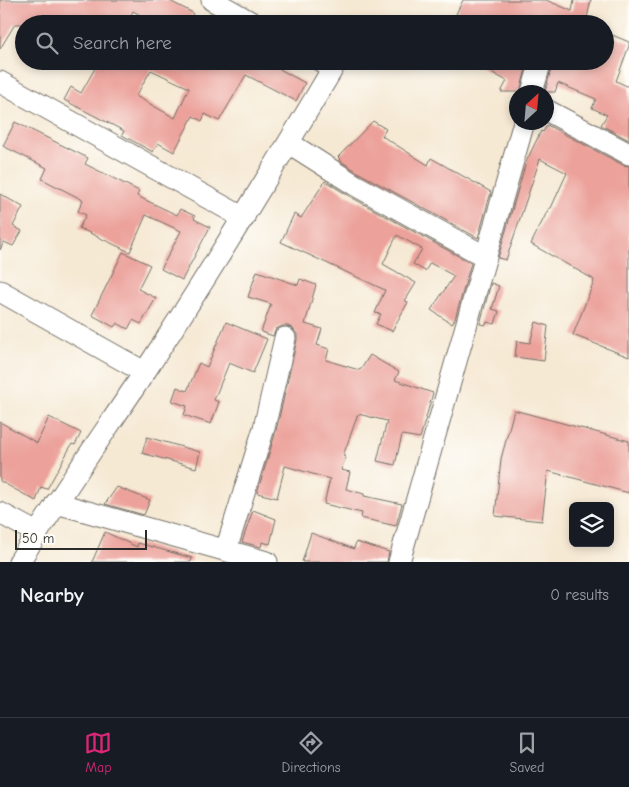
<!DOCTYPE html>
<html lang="en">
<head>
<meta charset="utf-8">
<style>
	body { margin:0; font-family:"Comic Neue",sans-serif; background:#20242c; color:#f1f3f6 }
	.controls { position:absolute; right:15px; bottom:15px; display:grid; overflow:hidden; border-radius:8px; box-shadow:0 2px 8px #0003 }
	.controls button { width:45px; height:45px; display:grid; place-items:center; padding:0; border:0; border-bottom:1px solid #363941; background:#171b24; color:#f1f3f6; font:25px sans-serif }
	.compass { position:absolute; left:509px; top:85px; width:45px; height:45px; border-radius:50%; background:#171b24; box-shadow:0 2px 8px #0003; rotate:26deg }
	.scale { position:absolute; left:15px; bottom:12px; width:132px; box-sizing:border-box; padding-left:5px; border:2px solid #2b2b2b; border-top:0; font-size:14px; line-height:18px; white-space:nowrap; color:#2b2b2b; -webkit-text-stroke:4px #fdfcf7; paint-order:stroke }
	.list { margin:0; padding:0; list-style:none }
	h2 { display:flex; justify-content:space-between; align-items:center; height:65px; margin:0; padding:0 20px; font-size:21px }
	h2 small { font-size:16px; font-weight:400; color:#9ea1a6 }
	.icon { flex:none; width:28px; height:28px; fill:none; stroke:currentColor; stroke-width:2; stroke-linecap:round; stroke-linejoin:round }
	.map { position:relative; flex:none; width:629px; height:562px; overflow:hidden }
	.search { position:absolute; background:#171b24; box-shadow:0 2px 8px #0003; left:15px; right:15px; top:15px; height:55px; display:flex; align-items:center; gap:12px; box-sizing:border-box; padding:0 18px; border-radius:28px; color:#9ea1a6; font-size:19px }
	.sheet { height:155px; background:#171b24 }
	nav { display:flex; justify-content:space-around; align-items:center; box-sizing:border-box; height:70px; border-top:1px solid #363941; background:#171b24; font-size:14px; color:#9ea1a6 }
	nav a { display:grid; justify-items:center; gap:2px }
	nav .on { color:#db2777 }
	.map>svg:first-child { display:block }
	.building { fill:#eca29b; fill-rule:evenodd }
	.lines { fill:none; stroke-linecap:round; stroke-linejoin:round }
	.minor-casing { stroke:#726e66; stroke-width:23 }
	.minor { stroke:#fff; stroke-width:21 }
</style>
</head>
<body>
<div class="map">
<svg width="629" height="562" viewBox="0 0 629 562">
	<rect width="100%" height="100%" fill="#fdfcf7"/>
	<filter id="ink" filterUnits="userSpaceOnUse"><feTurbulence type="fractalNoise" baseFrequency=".02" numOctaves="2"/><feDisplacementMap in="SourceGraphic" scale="10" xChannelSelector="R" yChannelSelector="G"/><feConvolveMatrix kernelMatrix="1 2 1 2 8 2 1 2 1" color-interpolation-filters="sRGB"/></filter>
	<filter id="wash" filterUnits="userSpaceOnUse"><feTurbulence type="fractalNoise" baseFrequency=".0096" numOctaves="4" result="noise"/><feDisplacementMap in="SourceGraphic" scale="20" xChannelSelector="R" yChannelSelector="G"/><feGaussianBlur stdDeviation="1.12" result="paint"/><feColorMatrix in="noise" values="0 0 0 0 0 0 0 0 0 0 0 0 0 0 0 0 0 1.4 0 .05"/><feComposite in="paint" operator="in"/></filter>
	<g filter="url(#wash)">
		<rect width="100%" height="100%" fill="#f6e9d4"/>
		<g id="blocks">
			<!-- building -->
			<g class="building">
				<path d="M0 0H168L193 13 189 24H156L133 11 127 24H15L0 49Z"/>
				<path d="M463 0H546L572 11 574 0H591L587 18 600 24H477L456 14Z"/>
				<path d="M605 32 629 42V46L616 81 629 87V140L601 125 607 115 592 108 596 99 558 83 555 92H545L553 61H605Z"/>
				<path d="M99 61H265L305 83 296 101 246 75 219 121 205 114 202 121 193 116 174 152 158 143 153 152 122 135 124 131 64 100 71 87 81 93ZM151 70 189 88 175 118 136 96Z"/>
				<path d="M471 61H528L520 92H501L507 81Z"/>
				<path d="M373 121 386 129 382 136 428 165 431 158 491 192 478 238 361 174 339 160 340 159 338 157Z"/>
				<path d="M15 122 88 158 85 164 139 191 137 196 177 215 180 209 195 216 194 219 210 227 182 280 161 269 181 231 146 215 130 252 79 228 86 215 78 211 83 200 42 179 47 168 3 146Z"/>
				<path d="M547 125 623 165 629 166V357L573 335 594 281 593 279 531 244 549 208H551L567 173 540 159 506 260 498 258 526 162 541 131 543 132Z"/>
				<path d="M325 181 349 196 471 263 455 319 452 324 431 310 454 276 430 263 425 271 413 264 422 249 397 235 383 264 416 283 405 301 408 302 392 331 376 324 381 314 375 313 385 290 281 242 294 214 301 218Z"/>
				<path d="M0 194 23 207 13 226 22 231 13 246 4 242 0 250Z"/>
				<path d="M123 252 150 265 138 289 156 298 141 324 133 320 128 329 117 323 114 327 92 315Z"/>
				<path d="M257 271 298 285 300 279 316 285 305 324 322 329 317 345 329 349 326 360 359 370 361 369 370 355 399 372 395 380 433 393 420 438 402 435 395 465 377 461 387 421 358 414 343 456 346 457 341 470 350 472 346 489 364 494V496L402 504 396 526 361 518 362 513 324 504 330 479 285 466 277 498 257 493 276 431 297 340V334L293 329 288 326H282L276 329 273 336 261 332 271 304 248 297Z"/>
				<path d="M491 283 499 286 492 309 499 311 495 324 487 322 486 325 480 324Z"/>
				<path d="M226 322 267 339 253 373 229 363 214 400 219 402 211 424 184 415 187 406 172 401 177 387 187 391 199 363 207 367Z"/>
				<path d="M536 322 548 326 544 361 515 357 517 341 530 343Z"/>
				<path d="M514 410 629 441V493L548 471 542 521 495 516 501 459Z"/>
				<path d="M49 417 81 433 75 445 72 444 47 489 41 487 36 501 0 481V422L37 443Z"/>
				<path d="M147 437 200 452 196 468 142 453Z"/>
				<path d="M117 487 150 500 144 515 105 504Z"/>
				<path d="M253 510 276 519 270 544 262 542 261 547 242 542Z"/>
				<path d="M105 532 137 547 138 543 192 558 191 562H92Z"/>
				<path d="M311 533 354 549 356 542 389 552 387 562H302Z"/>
			</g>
		</g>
	</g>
	<g filter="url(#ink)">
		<use href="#blocks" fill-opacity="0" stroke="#726e66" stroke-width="1"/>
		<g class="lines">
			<!-- minor casing -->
			<g class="minor-casing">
				<g id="minor">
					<path d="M212 0 254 24"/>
					<path d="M0 82 244 218"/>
					<path d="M532 92 541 61"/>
					<path d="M546 110 629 154"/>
					<path d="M289 143 355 185 486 257"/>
					<path d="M0 291 144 372"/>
					<path d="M56 503 267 562"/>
					<path d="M0 513 37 533"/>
					<path d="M226 550 264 428 285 338"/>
					<path d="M19 562C59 497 102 436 144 373 210 273 272 171 333 68L321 61"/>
					<path d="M399 562 524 122"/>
				</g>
			</g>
			<!-- minor -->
			<use href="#minor" class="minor"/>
		</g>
	</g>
</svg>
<div class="controls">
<button><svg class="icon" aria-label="layers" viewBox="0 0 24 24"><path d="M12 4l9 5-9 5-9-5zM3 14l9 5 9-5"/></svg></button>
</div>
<svg class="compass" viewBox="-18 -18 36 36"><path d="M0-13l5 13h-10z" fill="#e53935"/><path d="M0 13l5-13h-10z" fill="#9ea1a6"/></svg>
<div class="scale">50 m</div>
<div class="search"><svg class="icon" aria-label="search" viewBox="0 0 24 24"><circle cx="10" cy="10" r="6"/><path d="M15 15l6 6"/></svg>Search here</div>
</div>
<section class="sheet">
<h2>Nearby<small>0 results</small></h2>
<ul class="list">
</ul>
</section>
<nav>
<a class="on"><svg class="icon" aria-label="map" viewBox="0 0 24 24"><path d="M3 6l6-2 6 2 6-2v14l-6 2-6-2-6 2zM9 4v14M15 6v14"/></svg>Map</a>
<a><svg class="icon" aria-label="directions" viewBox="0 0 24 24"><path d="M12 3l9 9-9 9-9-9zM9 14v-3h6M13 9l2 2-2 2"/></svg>Directions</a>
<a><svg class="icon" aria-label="saved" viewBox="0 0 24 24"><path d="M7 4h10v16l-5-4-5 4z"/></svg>Saved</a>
</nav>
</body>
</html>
